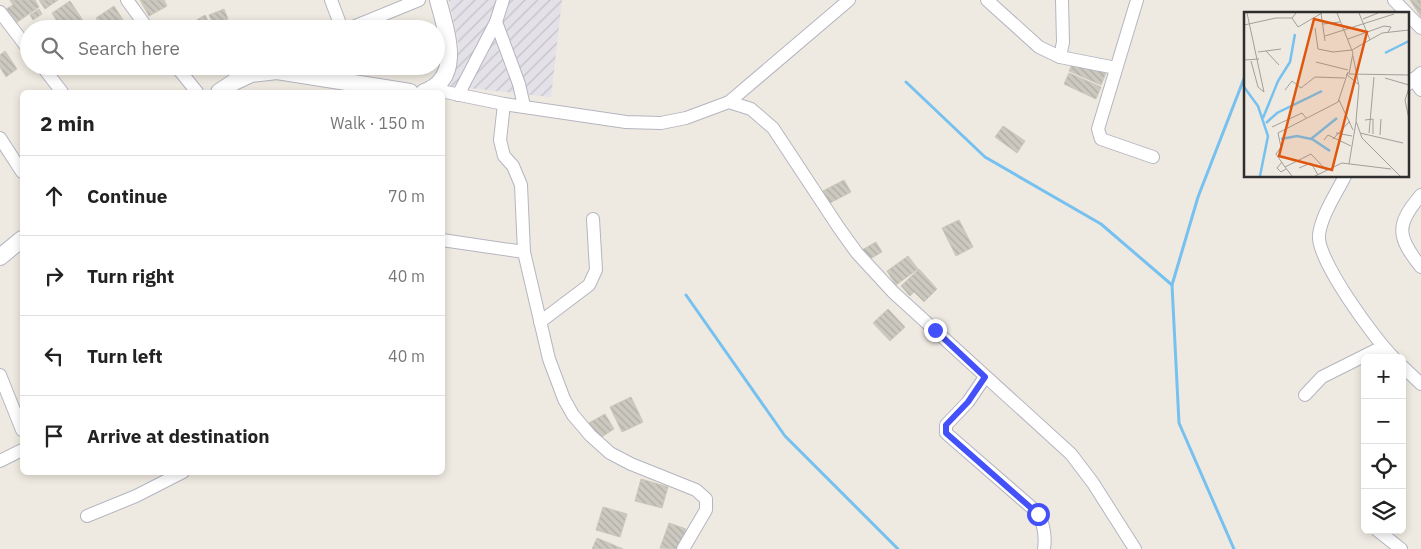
<!DOCTYPE html>
<html lang="en">
<head>
<meta charset="utf-8">
<style>
	body { margin:0; font-family:"IBM Plex Sans",sans-serif; background:#f2f2f2; color:#222 }
	.controls { position:absolute; right:15px; bottom:15px; display:grid; overflow:hidden; border-radius:8px; box-shadow:0 2px 8px #0003 }
	.controls button { width:45px; height:45px; display:grid; place-items:center; padding:0; border:0; border-bottom:1px solid #e0e0e0; background:#fff; color:#222; font:25px sans-serif }
	.stop { position:absolute; width:15px; height:15px; margin:-11px; border:4px solid #4451f9; border-radius:50%; background:#fff }
	.stop.end { background:#4451f9; border-color:#fff; box-shadow:0 1px 5px #0008 }
	.list { margin:0; padding:0; list-style:none }
	h2 { display:flex; justify-content:space-between; align-items:center; height:65px; margin:0; padding:0 20px; font-size:21px }
	h2 small { font-size:16px; font-weight:400; color:#767676 }
	.list li { display:grid; grid-template-columns:32px 1fr auto; gap:15px; align-items:center; box-sizing:border-box; height:80px; padding:0 20px; border-top:1px solid #e0e0e0 }
	.list b { display:block; font-size:19px; white-space:nowrap }
	.list em { font-size:16px; font-style:normal; color:#767676 }
	.icon { flex:none; width:28px; height:28px; fill:none; stroke:currentColor; stroke-width:2; stroke-linecap:round; stroke-linejoin:round }
	.map { position:relative; flex:none; width:1421px; height:549px; overflow:hidden }
	.search { position:absolute; background:#fff; box-shadow:0 2px 8px #0003; left:20px; top:20px; width:425px; height:55px; display:flex; align-items:center; gap:12px; box-sizing:border-box; padding:0 18px; border-radius:28px; color:#767676; font-size:19px }
	.panel { position:absolute; background:#fff; box-shadow:0 2px 8px #0003; left:20px; top:90px; width:425px; height:385px; border-radius:8px }
	.map>svg:first-child { display:block }
	.industrial { fill:url(#industrial-furrows) }
	.lines { fill:none; stroke-linecap:round; stroke-linejoin:round }
	.stream { stroke:#76c1ef; stroke-width:3 }
	.building { fill:url(#building-back-hatch); stroke:#cbc7ba }
	.minor-casing { stroke:#b4b5c1; stroke-width:14 }
	.tertiary-casing { stroke:#b4b5c1; stroke-width:18 }
	.minor { stroke:#fff; stroke-width:12 }
	.tertiary { stroke:#fff; stroke-width:16 }
	.route { stroke:#4451f9; stroke-width:6 }
	.inset-river { fill:none; stroke:#76c1ef; stroke-width:2.5 }
	.inset-road { fill:none; stroke:#a29f99; stroke-width:1 }
	.view { fill:#df570e; fill-opacity:0.15; stroke:#df570e; stroke-width:2.5 }
	.inset-edge { fill:none; stroke:#2e2e2e; stroke-width:2.5 }
</style>
</head>
<body>
<div class="map">
<svg width="1421" height="549" viewBox="0 0 1421 549">
	<defs>
		<pattern id="industrial-furrows" width="10" height="10" patternUnits="userSpaceOnUse" patternTransform="scale(1.25)"><rect width="10" height="10" fill="#e4e1e8"/><path d="M-1 1l2-2M0 10L10 0M9 11l2-2" fill="none" stroke="#c4c1c7"/></pattern>
		<pattern id="building-back-hatch" width="6" height="6" patternUnits="userSpaceOnUse" patternTransform="scale(1.25)"><rect width="6" height="6" fill="#cbc8bf"/><path d="M-1 5l2 2M0 0l6 6M5-1l2 2" fill="none" stroke="#afaca4"/></pattern>
	</defs>
	<rect width="100%" height="100%" fill="#efeae1"/>
	<!-- industrial -->
	<path class="industrial" d="M449 0H562L551 97 450 86 459 47Z"/>
	<g class="lines">
		<!-- stream -->
		<g class="stream">
			<path d="M906 82 985 157 1101 224 1172 285 1179 423 1234 549"/>
			<path d="M1172 285 1198 197 1245 76"/>
			<path d="M686 295 785 436 898 549"/>
		</g>
	</g>
	<!-- building -->
	<g class="building">
		<path d="M10 0H35L39 7 16 23 6 9 13 5Z"/>
		<path d="M39 0H58L45 9Z"/>
		<path d="M140 0H164L167 6 149 16Z"/>
		<path d="M1410 0H1421V17Z"/>
		<path d="M70 1 84 22 75 29H62L52 13Z"/>
		<path d="M114 6 129 29H103L96 18Z"/>
		<path d="M39 9 42 14 33 20 30 15Z"/>
		<path d="M224 9 228 19 213 25 209 15Z"/>
		<path d="M205 15 212 29H200L195 21Z"/>
		<path d="M5 51 17 69 6 77 0 67V55Z"/>
		<path d="M1074 60 1106 73 1101 85 1069 71Z"/>
		<path d="M1069 73 1101 87 1096 99 1064 84Z"/>
		<path d="M1003 126 1025 141 1017 153 995 137Z"/>
		<path d="M844 180 851 192 828 204 821 192Z"/>
		<path d="M959 220 973 247 956 256 942 228Z"/>
		<path d="M876 242 882 252 868 260 862 250Z"/>
		<path d="M908 256 918 269 896 285 887 271Z"/>
		<path d="M919 269 937 289 924 302 914 292 910 296 901 286Z"/>
		<path d="M888 309 905 327 890 341 873 323Z"/>
		<path d="M631 397 643 422 622 432 610 407Z"/>
		<path d="M605 414 614 429 597 440 587 424Z"/>
		<path d="M641 479 668 487 662 508 635 501Z"/>
		<path d="M603 507 627 514 620 537 596 530Z"/>
		<path d="M669 523 686 529 679 549 660 548Z"/>
		<path d="M597 538 623 549H592Z"/>
	</g>
	<g class="lines">
		<!-- minor casing -->
		<g class="minor-casing">
			<g id="minor">
				<path d="M127 0 148 29"/>
				<path d="M331 0 342 29"/>
				<path d="M987 0 1039 47 1060 57 1116 68"/>
				<path d="M1137 0 1098 129 1101 139 1153 157"/>
				<path d="M1394 0 1421 28"/>
				<path d="M0 12 29 50"/>
				<path d="M496 22 519 84 524 106"/>
				<path d="M348 29 419 0"/>
				<path d="M1060 57 1063 42 1062 0"/>
				<path d="M42 66 62 92"/>
				<path d="M176 66 197 92"/>
				<path d="M1413 79 1421 90"/>
				<path d="M1407 85 1421 73"/>
				<path d="M431 89 504 104 626 122 661 123 686 118 729 102 751 109 773 128 839 228 857 253 893 292 1071 454 1093 483 1135 549"/>
				<path d="M458 95 496 22 503 0"/>
				<path d="M729 102 849 0"/>
				<path d="M504 104 500 140 504 156 513 166 521 185 524 252 549 359 564 399 573 415 590 435 610 453 631 464 696 490 706 499V510L683 549"/>
				<path d="M0 138 22 172"/>
				<path d="M1345 176C1336 194 1321 216 1319 235 1316 259 1376 341 1394 358"/>
				<path d="M1421 195C1395 225 1397 237 1421 267"/>
				<path d="M442 240 524 252"/>
				<path d="M540 322 589 285 596 270 593 219"/>
				<path d="M1402 366 1421 384"/>
				<path d="M0 375 22 430"/>
				<path d="M985 377 968 402 946 425V433L1038 513C1044 525 1046 536 1044 549"/>
				<path d="M1305 395 1322 377 1382 347"/>
				<path d="M0 461 22 450"/>
				<path d="M87 516 136 496 183 472"/>
				<path d="M1377 530 1401 549"/>
			</g>
		</g>
		<!-- tertiary casing -->
		<g class="tertiary-casing">
			<g id="tertiary">
				<path d="M219 92 234 82 251 74 277 71 410 92"/>
				<path d="M424 92C464 78 446 31 438 0"/>
				<path d="M0 257 22 239"/>
			</g>
		</g>
		<!-- minor -->
		<use href="#minor" class="minor"/>
		<!-- tertiary -->
		<use href="#tertiary" class="tertiary"/>
	</g>
	<g class="lines">
		<!-- route -->
		<path class="route" d="M935 330 985 377 968 402 946 425V433L1038 514"/>
	</g>
	<!-- overview -->
	<g transform="translate(1244 12)">
		<rect width="165" height="165" fill="#efeae1"/>
		<path class="inset-river" d="M141 41 165 29M0 75 14 94 24 124 16 164M19 106 34 69 46 50 51 22M22 111 33 101 78 79M37 127 53 124 67 127 93 106M68 127 86 139"/>
		<path class="inset-road" d="M3 1 20 80 14 75 7 49M77 1 81 29M93 1 109 41 105 62 165 63M115 1 126 28M48 6 54 15 78 1M119 7 134 1M79 12 96 10M0 13 32 6H48L52 1M71 16 74 37 89 40 108 38 138 21 165 18M81 24 150 2M104 27 140 14 147 15 144 20M22 39 35 53M14 40 37 37M109 44 115 74 112 109 118 126 156 164M0 48 15 47M72 50 104 58M102 62 114 72M141 66 165 73M165 76 161 88 165 107M41 78 48 69 57 76 71 65 101 66M95 88 109 118M121 108 129 107V122M28 115 58 101 62 106M92 121 108 124M116 121 159 131M125 121 130 65M136 123 137 107M89 127 106 109M80 128 84 123 107 134M38 150 33 156 37 160 42 157M105 152 112 110M41 155 32 142 37 135 34 121 94 90 104 60M55 156 67 151 74 163M48 164 41 155 67 142 83 159M71 164 98 151 147 157"/>
		<path class="view" d="M70 7 123 20 88 158 35 144Z"/>
		<rect width="165" height="165" class="inset-edge"/>
	</g>
</svg>
<div class="controls">
<button>+</button>
<button>−</button>
<button><svg class="icon" aria-label="locate" viewBox="0 0 24 24"><circle cx="12" cy="12" r="6"/><path d="M12 2v4M12 18v4M2 12h4M18 12h4"/></svg></button>
<button><svg class="icon" aria-label="layers" viewBox="0 0 24 24"><path d="M12 4l9 5-9 5-9-5zM3 14l9 5 9-5"/></svg></button>
</div>
<div class="stop" style="left:1038px;top:514px"></div>
<div class="stop end" style="left:935px;top:330px"></div>
<div class="search"><svg class="icon" aria-label="search" viewBox="0 0 24 24"><circle cx="10" cy="10" r="6"/><path d="M15 15l6 6"/></svg>Search here</div>
<section class="panel">
<h2>2 min<small>Walk · 150 m</small></h2>
<ul class="list">
<li><svg class="icon" aria-label="ahead" viewBox="0 0 24 24"><path d="M12 20V5M6 11l6-6 6 6"/></svg><div><b>Continue</b></div><em>70 m</em></li>
<li><svg class="icon" aria-label="right" viewBox="0 0 24 24"><path d="M7 20v-9h11M14 6l5 5-5 5"/></svg><div><b>Turn right</b></div><em>40 m</em></li>
<li><svg class="icon" aria-label="left" viewBox="0 0 24 24"><path d="M17 20v-9H6M10 6l-5 5 5 5"/></svg><div><b>Turn left</b></div><em>40 m</em></li>
<li><svg class="icon" aria-label="arrive" viewBox="0 0 24 24"><path d="M6 21V4h12l-3 4 3 4H6"/></svg><div><b>Arrive at destination</b></div></li>
</ul>
</section>
</div>
</body>
</html>
